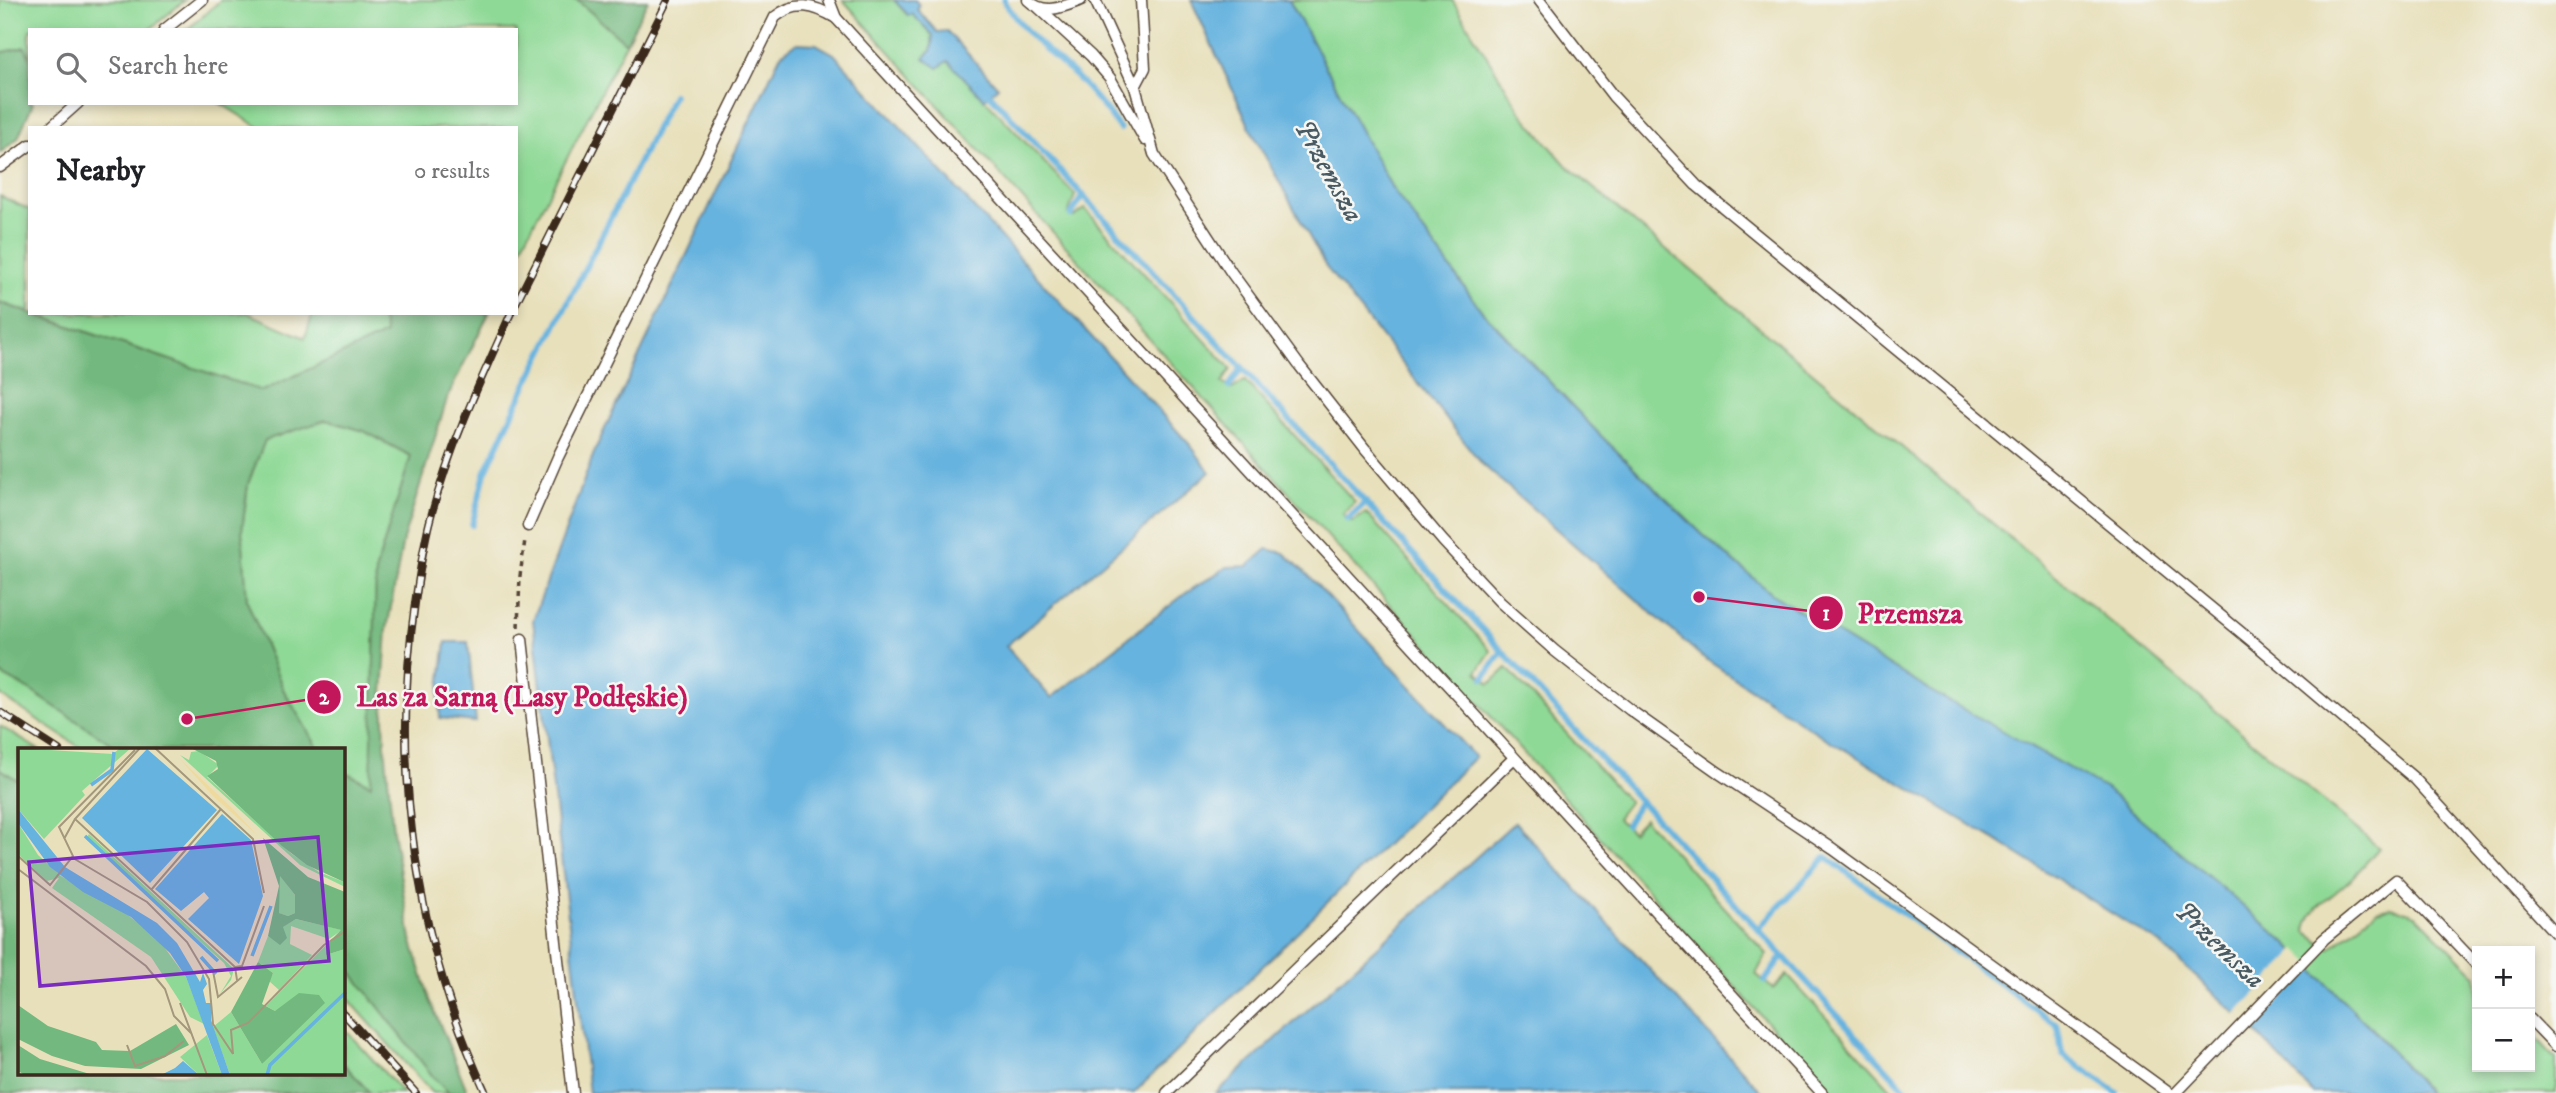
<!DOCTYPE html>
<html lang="en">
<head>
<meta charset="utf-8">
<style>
	body { margin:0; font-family:"IM FELL DW Pica",serif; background:#f2f2f2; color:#202124 }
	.controls { position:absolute; right:21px; bottom:21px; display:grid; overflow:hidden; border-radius:0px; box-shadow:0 4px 10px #0003 }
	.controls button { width:63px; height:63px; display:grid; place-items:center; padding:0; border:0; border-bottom:2px solid #e0e0e0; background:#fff; color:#202124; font:35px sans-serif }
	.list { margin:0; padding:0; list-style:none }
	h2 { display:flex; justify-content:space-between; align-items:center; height:91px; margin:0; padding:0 28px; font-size:30px }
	h2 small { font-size:23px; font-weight:400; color:#757577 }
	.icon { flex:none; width:38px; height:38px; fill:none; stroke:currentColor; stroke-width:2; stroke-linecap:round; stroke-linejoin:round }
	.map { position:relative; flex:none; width:2556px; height:1093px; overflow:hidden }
	.search { position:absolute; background:#fff; box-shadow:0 4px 10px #0003; left:28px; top:28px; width:490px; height:77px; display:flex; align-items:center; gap:18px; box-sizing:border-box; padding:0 24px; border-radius:0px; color:#757577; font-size:26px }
	.panel { position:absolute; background:#fff; box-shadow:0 4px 10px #0003; left:28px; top:126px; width:490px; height:189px; border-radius:0px }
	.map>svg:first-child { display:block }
	.green { fill:#8fd996; stroke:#65825a; stroke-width:2 }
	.forest { fill:#73b97f; stroke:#57724e; stroke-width:2 }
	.water { fill:#66b3df; stroke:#506e7e; stroke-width:2 }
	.pier { fill:#e8e0bb }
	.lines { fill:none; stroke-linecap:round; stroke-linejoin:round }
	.stream { stroke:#66b3df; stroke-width:6 }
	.service-casing { stroke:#554536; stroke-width:13 }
	.path { stroke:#554536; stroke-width:3.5; stroke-dasharray:5 5; stroke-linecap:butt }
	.service { stroke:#fff; stroke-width:10 }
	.rail-casing { stroke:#3b2a1e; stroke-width:8 }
	.rail { stroke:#f6f6f2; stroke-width:5; stroke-dasharray:16; stroke-linecap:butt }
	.labels { text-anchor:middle; stroke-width:5; stroke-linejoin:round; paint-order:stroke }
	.water-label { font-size:28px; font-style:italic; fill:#4a5a62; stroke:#f6f6f2 }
	.inset-river { fill:none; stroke:#66b3df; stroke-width:3.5 }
	.inset-road { fill:none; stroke:#a3977c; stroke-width:2 }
	.view { fill:#7b2cbf; fill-opacity:0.15; stroke:#7b2cbf; stroke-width:3.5 }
	.inset-edge { fill:none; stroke:#3b2a1e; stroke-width:3.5 }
	.leader { fill:none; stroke:#c2185b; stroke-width:2.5 }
	.callout-dot { fill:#c2185b; stroke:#f6f6f2; stroke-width:2.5 }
	.mark-label { font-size:21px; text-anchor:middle; font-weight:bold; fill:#fff }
	.callout-label { font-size:28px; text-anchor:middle; font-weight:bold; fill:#c2185b; stroke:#f6f6f2; stroke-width:5; stroke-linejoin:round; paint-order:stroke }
</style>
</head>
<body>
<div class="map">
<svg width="2556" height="1093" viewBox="0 0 2556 1093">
	<rect width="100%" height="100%" fill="#f6f6f2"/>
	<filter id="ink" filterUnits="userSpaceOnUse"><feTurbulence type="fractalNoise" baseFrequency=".0143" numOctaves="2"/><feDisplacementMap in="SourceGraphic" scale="14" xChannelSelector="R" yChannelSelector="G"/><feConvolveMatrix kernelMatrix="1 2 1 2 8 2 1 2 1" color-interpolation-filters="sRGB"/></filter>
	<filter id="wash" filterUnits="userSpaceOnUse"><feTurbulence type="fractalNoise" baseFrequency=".00686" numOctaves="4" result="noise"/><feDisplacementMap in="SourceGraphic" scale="28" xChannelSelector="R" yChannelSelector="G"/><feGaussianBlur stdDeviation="1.57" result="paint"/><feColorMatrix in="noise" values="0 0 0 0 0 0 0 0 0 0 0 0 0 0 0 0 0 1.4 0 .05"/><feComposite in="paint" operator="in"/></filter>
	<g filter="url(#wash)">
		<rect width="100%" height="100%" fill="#e8e0bb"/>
		<!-- green -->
		<g class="green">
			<path d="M0 0H185L149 30H30V58L25 47 0 53Z"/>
			<path d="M221 0H577L626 43 516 258V128H260L220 103H516V30H187Z"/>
			<path d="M843 0H894L908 16 912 13 933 36 931 51 925 57 938 68 948 60 1075 195 1068 214 1074 217 1085 209 1231 369 1222 383 1232 389 1245 381 1355 502 1343 514 1352 522 1366 513 1491 651 1477 672 1490 684 1507 668 1629 802 1617 818 1632 832 1644 819 1767 954 1756 974 1773 989 1787 975 1895 1093H1831Z"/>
			<path d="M1289 0H1452L1523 115 1566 165 2379 848C2368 860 2357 874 2344 885 2328 900 2309 908 2306 931L2329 949 2377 911 2392 907 2416 915 2477 976V1067H2530V1031L2556 1059V1093H2429L2376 1033 2286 943 2206 875 1929 690 1772 594 1703 535 1600 435 1481 310 1392 188Z"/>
			<path d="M0 196 30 210V313L0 302Z"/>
			<path d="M32 313H248L305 338 313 313H380L386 334 262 391Z"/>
			<path d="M326 420 364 431 411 456 376 569 372 785 343 771V750H319L284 691 247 601 242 530 248 484 265 440Z"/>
			<path d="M0 674 28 689 121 750H84L0 695Z"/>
			<path d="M0 726 39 750H19V780L0 769Z"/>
			<path d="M343 961 435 1079 449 1093H432L343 993Z"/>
			<path d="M343 1027 403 1093H370L343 1063Z"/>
		</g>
		<!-- forest -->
		<g class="forest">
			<path d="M577 0H648L626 43Z"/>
			<path d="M25 47 30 58V103H33L18 138 0 153V53Z"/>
			<path d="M0 303 262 391 386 334 380 313H489L448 396 403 540 387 629 383 693 385 745 393 831 411 939 430 1000 468 1093H449L435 1079 343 961V771L371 785 376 569 411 456 364 431 326 420 265 440 248 484 242 530 247 601 284 691 319 750H121L28 689 0 674Z"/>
			<path d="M0 769 19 781V1074H343V1063L370 1093H0Z"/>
		</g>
		<!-- water -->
		<g class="water">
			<path d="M894 0H915L920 6 917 9 937 32 947 31 998 87 984 99 948 61 938 68 924 58 931 51 933 35 912 14 909 16Z"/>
			<path d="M1191 0H1289L1392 188 1481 310 1600 435 1703 535 1772 594 1929 690 2106 789 2286 943 2376 1033 2428 1093H2313L2252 1028 2160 944 1996 840 1822 736 1701 656 1482 464 1326 267 1252 132Z"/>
			<path d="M797 43 816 44 834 54 1191 446 1210 472 1006 646 1051 698 1186 593 1227 567 1248 566 1267 549 1284 553 1308 575 1475 757 1134 1093H589L533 620 595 450 781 54Z"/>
			<path d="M446 642H468L476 722 440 718 439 695Z"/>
			<path d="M1515 822 1763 1093H1216Z"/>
		</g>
		<!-- pier -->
		<path class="pier" d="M2297 949 2313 965 2250 1032 2234 1016Z"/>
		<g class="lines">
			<!-- stream -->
			<g class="stream">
				<path d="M1004 0C1022 32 1048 51 1074 75 1091 92 1106 109 1120 129"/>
				<path d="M986 90 1909 1093"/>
				<path d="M1071 215 1083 195"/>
				<path d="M1229 387 1242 367"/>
				<path d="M1348 519 1366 502"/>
				<path d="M472 525 485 473 526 385 673 95"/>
				<path d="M1484 678 1502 651"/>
				<path d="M1626 825 1640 801"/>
				<path d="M1758 929 1826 857 2057 1025C2061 1036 2059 1045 2063 1055L2117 1093"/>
				<path d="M1765 981 1782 956"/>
			</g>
		</g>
	</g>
	<g filter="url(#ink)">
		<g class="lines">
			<!-- service casing -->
			<g class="service-casing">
				<g id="service">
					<path d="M829 0 836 18 1822 1093"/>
					<path d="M1028 0C1044 16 1063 7 1081 0"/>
					<path d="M1095 0 1135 87 1154 154 1231 272 1299 365 1365 449 1443 541 1500 602 1555 651 1630 710 1719 773 1833 849 2169 1093"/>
					<path d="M1539 0 1613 96 1696 185 2254 643 2415 779 2556 934"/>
					<path d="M1039 8 1091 56 1110 78 1145 140"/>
					<path d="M164 30 202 0"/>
					<path d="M1135 87 1145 68 1141 0"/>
					<path d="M50 128 78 103"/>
					<path d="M0 167 30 145"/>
					<path d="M528 526 558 457 775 17C796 0 814 5 836 18"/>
					<path d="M522 639 573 1093"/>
					<path d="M2530 1019 2556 1046"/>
					<path d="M1167 1093 1514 758"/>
					<path d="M2176 1093 2324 939 2396 880 2477 965"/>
				</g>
			</g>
			<!-- path -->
			<path class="path" d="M518 627 520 576 525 540"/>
			<!-- service -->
			<use href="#service" class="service"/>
			<!-- rail casing -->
			<g class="rail-casing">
				<g id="rail">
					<path d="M516 303 668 0"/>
					<path d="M0 712 59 750"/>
					<path d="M343 1013 416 1093"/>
					<path d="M486 1093C415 940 391 769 415 603 419 575 423 547 430 520 449 448 480 381 511 313"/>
				</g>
			</g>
			<!-- rail -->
			<use href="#rail" class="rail"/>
		</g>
	</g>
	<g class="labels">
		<!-- water labels -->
		<g class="water-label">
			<text transform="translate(1330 170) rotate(61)" y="10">Przemsza</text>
			<text transform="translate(2221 944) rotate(44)" y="10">Przemsza</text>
		</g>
	</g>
	<!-- overview -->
	<g transform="translate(18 748)">
		<rect width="327" height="327" fill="#e8e0bb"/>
		<path d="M0 0 95 6 102 0H113L64 43 67 47 26 91 0 61ZM181 3 201 17 189 29 274 106 301 124 326 134 327 139 282 117 162 7 171 12 173 4ZM0 75 20 107 43 128 105 163 141 192 168 229 186 276 172 269 133 209 34 140 41 130 29 133 6 112 0 106ZM71 86 216 221 213 232 202 246 213 228 206 215 68 91ZM262 127 277 147V165L270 168 260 165ZM278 171 324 182 311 191 273 178 272 196 294 207 261 242 251 233 255 225 240 214 250 188 263 196 264 179ZM308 197V207L327 201V327H212L195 279 213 264 244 316 291 250 257 263 248 258ZM189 287 204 327H181L162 309Z" fill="#8fd996"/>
		<path d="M173 0H327L326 134 289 117 264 98 189 28 200 21 198 13ZM245 90 290 129 327 144V201L308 207V197L323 182 278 171 265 179 269 190 262 197 250 188 261 138ZM262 128 277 147V165L270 168 261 165ZM240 214 255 225 244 256 257 263 281 245 301 247 307 255 244 316 213 264ZM0 257 30 278 78 294 84 302 112 303 158 276 171 297 123 321 67 318 34 308 0 291ZM0 297 22 311 75 327H7L0 323Z" fill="#73b97f" fill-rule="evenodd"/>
		<path d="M160 9 214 60 239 87 196 49Z" fill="#eeda9e"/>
		<path d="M129 1 199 62 132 135 64 70ZM0 61 47 119 139 175 159 195 182 234 185 225 189 236 185 242 188 255H193V272L212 327H204L168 229 152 205 113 169 65 144 32 119 0 75ZM204 66 233 92 245 148 221 216 170 171 191 150 186 144 163 163 137 141ZM165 313 181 327H143L157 320Z" fill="#66b3df"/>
		<path class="inset-river" d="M73 37 94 22 96 4M67 88 200 213M234 208 253 158M183 209 198 226M249 327 252 317 328 244"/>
		<path class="inset-road" d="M122 0 57 71 217 219 219 232M137 0 235 91 246 145M46 91 57 71M0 108 32 137 55 108 41 79 117 2M55 110 129 154 169 194 191 231 195 276 215 306M0 121 128 218 147 241 156 268 173 285M133 142 203 61M217 219 224 218 246 158M188 224 195 223 200 249 224 229M162 255 189 327M109 297 117 318 147 308 166 293M215 306 213 282 230 275 306 197 328 183"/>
		<path class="view" d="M300 89 311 213 22 238 11 114Z"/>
		<rect width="327" height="327" class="inset-edge"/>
	</g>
	<!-- callouts -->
	<path class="leader" d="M1699 597L1826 613M187 719L324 697"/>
	<g class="callout-dot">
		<circle cx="1699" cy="597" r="7"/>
		<circle cx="187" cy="719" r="7"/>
		<circle cx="1826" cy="613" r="18"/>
		<circle cx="324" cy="697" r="18"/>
	</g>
	<g class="mark-label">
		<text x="1826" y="620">1</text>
		<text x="324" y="704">2</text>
	</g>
	<g class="callout-label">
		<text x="1910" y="623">Przemsza</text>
		<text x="522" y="706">Las za Sarną (Lasy Podłęskie)</text>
	</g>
</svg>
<div class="controls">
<button>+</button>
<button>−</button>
</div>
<div class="search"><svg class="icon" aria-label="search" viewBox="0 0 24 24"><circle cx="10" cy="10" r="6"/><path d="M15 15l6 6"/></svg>Search here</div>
<section class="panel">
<h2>Nearby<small>0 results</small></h2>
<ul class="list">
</ul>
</section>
</div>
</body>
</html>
